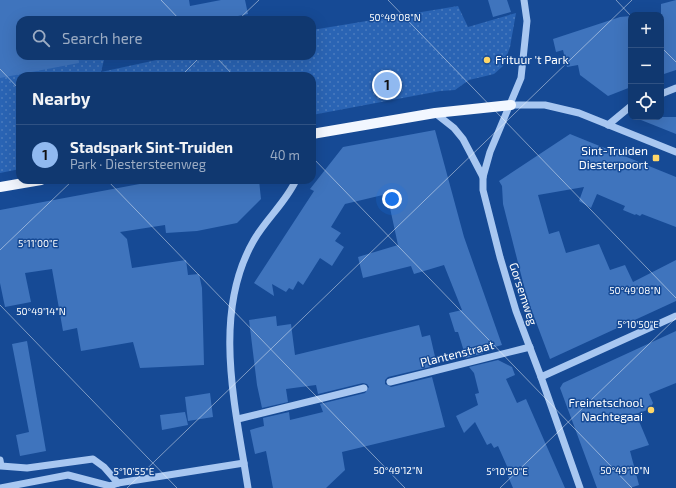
<!DOCTYPE html>
<html lang="en">
<head>
<meta charset="utf-8">
<style>
	body { margin:0; font-family:"Exo 2",sans-serif; background:#1e4378; color:#f1f3f6 }
	.controls { position:absolute; right:12px; top:12px; display:grid; overflow:hidden; border-radius:8px; box-shadow:0 4px 16px #0002 }
	.controls button { width:36px; height:36px; display:grid; place-items:center; padding:0; border:0; border-bottom:1px solid #305283; background:#103870; color:#f1f3f6; font:20px sans-serif }
	.you { position:absolute; left:392px; top:199px; width:14px; height:14px; margin:-10px; border:3px solid #fff; border-radius:50%; background:#1a73e8; box-shadow:0 0 0 6px #1a73e833 }
	.badge { display:grid; place-items:center; width:26px; height:26px; border-radius:50%; background:#90b9f0; color:#111; font-size:13px; font-weight:700 }
	.pin { position:absolute; translate:-50% -50%; border:2px solid #fff; box-shadow:0 1px 4px #0006 }
	.list { margin:0; padding:0; list-style:none }
	h2 { display:flex; justify-content:space-between; align-items:center; height:52px; margin:0; padding:0 16px; font-size:17px }
	h2 small { font-size:13px; font-weight:400; color:#9cacc3 }
	.list li { display:grid; grid-template-columns:26px 1fr auto; gap:12px; align-items:center; box-sizing:border-box; height:60px; padding:0 16px; border-top:1px solid #305283 }
	.list b { display:block; font-size:15px; white-space:nowrap }
	.list p { margin:0; font-size:13px; white-space:nowrap; color:#9cacc3 }
	.list em { font-size:13px; font-style:normal; color:#9cacc3 }
	.icon { flex:none; width:22px; height:22px; fill:none; stroke:currentColor; stroke-width:2; stroke-linecap:round; stroke-linejoin:round }
	.map { position:relative; flex:none; width:676px; height:488px; overflow:hidden }
	.search { position:absolute; background:#103870; box-shadow:0 4px 16px #0002; left:16px; top:16px; width:300px; height:44px; display:flex; align-items:center; gap:10px; box-sizing:border-box; padding:0 14px; border-radius:12px; color:#9cacc3; font-size:15px }
	.panel { position:absolute; background:#103870; box-shadow:0 4px 16px #0002; left:16px; top:72px; width:300px; height:112px; border-radius:12px }
	.map>svg:first-child { display:block }
	.park { fill:url(#park-dots) }
	.building { fill:#3f74bd }
	.lines { fill:none; stroke-linecap:round; stroke-linejoin:round }
	.minor { stroke:#a8c7f1; stroke-width:7 }
	.major { stroke:#f2f7ff; stroke-width:10 }
	.ticks { fill:none; stroke:#fff; stroke-width:1; stroke-opacity:0.45 }
	.poi-dot { fill:#ffd768; stroke:#164a95; stroke-width:1.5 }
	.labels { text-anchor:middle; stroke-width:3; stroke-linejoin:round; paint-order:stroke }
	.poi-label { font-size:12px; fill:#fff; stroke:#164a95; text-anchor:end }
	.street-label { font-size:12px; fill:#fff; stroke:#164a95 }
	.ticks-label { font-size:10px; text-anchor:middle; fill:#fff; stroke:#164a95; stroke-width:3; stroke-linejoin:round; paint-order:stroke }
</style>
</head>
<body>
<div class="map">
<svg width="676" height="488" viewBox="0 0 676 488">
	<defs>
		<pattern id="park-dots" width="8" height="8" patternUnits="userSpaceOnUse"><rect width="8" height="8" fill="#2a64b4"/><path d="M2 2h.1M6 6h.1" fill="none" stroke="#4a7bbf" stroke-width="1.8" stroke-linecap="round"/></pattern>
	</defs>
	<rect width="100%" height="100%" fill="#164a95"/>
	<!-- park -->
	<path class="park" d="M0 0 20 20V56H105L101 72 175 56H312V30L458 6 468 27 516 13 510 47 503 66 494 74 469 80 455 90 440 91 312 115V76H20V169L0 173Z"/>
	<!-- building -->
	<g class="building">
		<path d="M0 0H189L190 6 221 0H245L248 14 218 20H20V56H78L79 63 0 78Z"/>
		<path d="M488 0H507L511 12 493 17Z"/>
		<path d="M676 0V70L661 75V4Z"/>
		<path d="M631 16V87L608 96 580 75 578 65 567 67 563 50 556 52 553 39 620 17Z"/>
		<path d="M636 117H676V134L636 118Z"/>
		<path d="M435 130 464 237 502 345 480 351 484 353 466 358 458 332H455L449 313 462 310 444 265 414 274 411 266 363 278 358 257 398 245 387 194 345 204 331 227 341 233 335 241 344 247 332 266 320 258 303 285 298 281 293 290 289 288 286 292 272 284 274 296 254 283 314 191 310 189 343 147Z"/>
		<path d="M570 134 676 177V227L642 214 640 216 636 214 635 215 623 210 625 206 597 194 591 208 579 201 584 187 538 195 549 234 559 231 566 253 599 244 610 270 625 265 633 282 676 260V301L550 359 527 298 503 204 502 186 499 181Z"/>
		<path d="M161 180H259L261 199 237 223 197 231 166 233 165 225 120 232 127 239 132 268 186 260 188 275 199 274 202 288 204 365 140 368 133 342 81 351 77 328 63 331 52 269 25 273 31 302 5 307 0 283V210Z"/>
		<path d="M276 316 277 326 291 324 295 355 419 325 422 337 430 335 436 361 429 363 430 367 388 377 385 380V384L391 387 432 377 445 427 342 452 345 470 326 488H273L266 451 255 454 250 430 264 426 263 418 289 412 290 420 323 412 320 404 365 393 369 387 367 384 363 383 318 394 316 385 286 389 288 402 262 408 257 385 249 320Z"/>
		<path d="M676 331V383L649 394 653 403 650 409 636 414 649 445 630 451 639 485 630 488H597L560 388 563 383Z"/>
		<path d="M27 341 46 451 20 456 16 435 29 432 12 344Z"/>
		<path d="M498 360 512 367 515 375 506 379 517 403 526 399 565 488H513L507 474 510 473 498 446 494 448 491 443 487 445 475 422 464 433 456 416 478 405 475 394 479 393 474 373 469 367Z"/>
		<path d="M210 393 213 417 188 421 185 397Z"/>
		<path d="M185 412 188 425 162 430 160 415Z"/>
	</g>
	<g class="lines">
		<!-- minor -->
		<g class="minor">
			<path d="M524 0 527 21 521 78 490 152 483 177V190L500 257 516 311 541 377 580 488"/>
			<path d="M661 94 676 88"/>
			<path d="M511 105H545L579 113 676 152"/>
			<path d="M435 113 454 128 463 139 483 177"/>
			<path d="M608 125 631 106"/>
			<path d="M541 377 676 316"/>
			<path d="M390 382 530 347"/>
			<path d="M238 419 364 388"/>
			<path d="M0 460 1 466 27 468 93 459 104 467 118 483"/>
			<path d="M0 488 68 475 110 486 118 483 244 463"/>
			<path d="M248 488C236 409 211 314 254 240 266 219 286 202 296 180"/>
		</g>
		<!-- major -->
		<g class="major">
			<path d="M312 134 435 113 511 105"/>
			<path d="M0 187 41 180"/>
		</g>
	</g>
	<!-- ticks -->
	<path class="ticks" d="M161 0 180 20M388 0 676 298M616 0 631 16M238 20 259 0M661 47 676 62M215 56 234 76M0 69 20 90M181 76 201 56M312 157 632 488M107 180 405 488M0 250 73 180M0 305 177 488M127 488 632 0M500 488 676 318"/>
	<!-- markers -->
	<g class="poi-dot">
		<circle cx="487" cy="60" r="4"/>
		<rect x="652" y="154" width="8" height="8" rx="2"/>
		<circle cx="651" cy="410" r="4"/>
	</g>
	<g class="labels">
		<!-- poi labels -->
		<g class="poi-label">
			<text x="495" y="64" text-anchor="start">Frituur 't Park</text>
			<text x="648" y="155">Sint-Truiden<tspan x="648" dy="14">Diesterpoort</tspan></text>
			<text x="643" y="407">Freinetschool<tspan x="643" dy="14">Nachtegaai</tspan></text>
		</g>
		<!-- street labels -->
		<g class="street-label">
			<text transform="translate(523 294) rotate(72)" y="4">Gorsemweg</text>
			<text transform="translate(457 354) rotate(-14)" y="4">Plantenstraat</text>
		</g>
	</g>
	<g class="ticks-label">
		<text x="395" y="21">50°49'08"N</text>
		<text x="38" y="247">5°11'00"E</text>
		<text x="635" y="294">50°49'08"N</text>
		<text x="41" y="315">50°49'14"N</text>
		<text x="638" y="328">5°10'50"E</text>
		<text x="398" y="474">50°49'12"N</text>
		<text x="625" y="474">50°49'10"N</text>
		<text x="134" y="475">5°10'55"E</text>
		<text x="507" y="475">5°10'50"E</text>
	</g>
</svg>
<div class="controls">
<button>+</button>
<button>−</button>
<button><svg class="icon" aria-label="locate" viewBox="0 0 24 24"><circle cx="12" cy="12" r="6"/><path d="M12 2v4M12 18v4M2 12h4M18 12h4"/></svg></button>
</div>
<div class="you"></div>
<div class="pin badge" style="left:387px;top:85px">1</div>
<div class="search"><svg class="icon" aria-label="search" viewBox="0 0 24 24"><circle cx="10" cy="10" r="6"/><path d="M15 15l6 6"/></svg>Search here</div>
<section class="panel">
<h2>Nearby<small></small></h2>
<ul class="list">
<li><span class="badge">1</span><div><b>Stadspark Sint-Truiden</b><p>Park · Diestersteenweg</p></div><em>40 m</em></li>
</ul>
</section>
</div>
</body>
</html>
